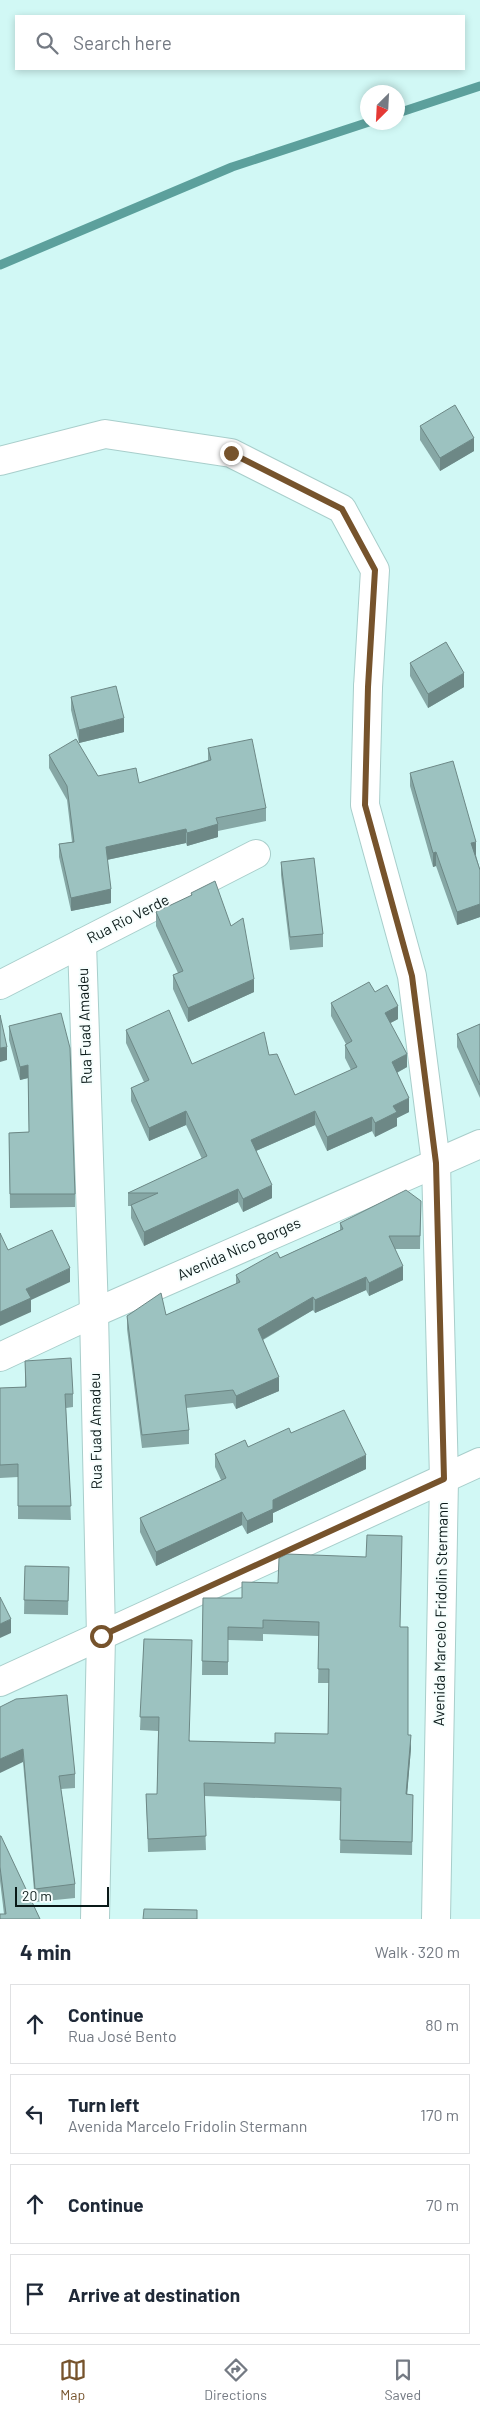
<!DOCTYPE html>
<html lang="en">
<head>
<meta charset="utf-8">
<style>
	body { margin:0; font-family:Barlow,sans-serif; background:#f6f6f7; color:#1f2937 }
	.compass { position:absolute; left:360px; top:85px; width:45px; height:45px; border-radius:50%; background:#fff; box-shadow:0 2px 8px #0003; rotate:204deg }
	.scale { position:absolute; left:15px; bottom:12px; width:94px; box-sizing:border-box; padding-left:5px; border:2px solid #0a1918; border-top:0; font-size:14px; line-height:18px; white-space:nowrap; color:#0a1918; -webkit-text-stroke:4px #f6fefd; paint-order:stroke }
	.stop { position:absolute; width:15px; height:15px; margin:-11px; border:4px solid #76532c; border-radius:50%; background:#fff }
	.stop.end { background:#76532c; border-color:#fff; box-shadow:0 1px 5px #0008 }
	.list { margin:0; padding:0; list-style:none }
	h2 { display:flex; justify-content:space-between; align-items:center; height:65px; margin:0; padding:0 20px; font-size:21px }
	h2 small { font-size:16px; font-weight:400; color:#747a83 }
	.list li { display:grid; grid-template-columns:32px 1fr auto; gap:15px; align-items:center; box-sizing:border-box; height:80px; margin:0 10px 10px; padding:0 10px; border:1px solid #e0e1e3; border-radius:0px }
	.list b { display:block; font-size:19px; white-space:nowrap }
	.list p { margin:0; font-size:16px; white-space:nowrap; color:#747a83 }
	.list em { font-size:16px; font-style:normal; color:#747a83 }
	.icon { flex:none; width:28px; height:28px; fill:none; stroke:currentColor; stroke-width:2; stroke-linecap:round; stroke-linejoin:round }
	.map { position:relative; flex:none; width:480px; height:1919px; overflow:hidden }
	.search { position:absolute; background:#fff; box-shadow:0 2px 8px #0003; left:15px; right:15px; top:15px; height:55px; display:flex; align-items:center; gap:12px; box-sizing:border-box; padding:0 18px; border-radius:0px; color:#747a83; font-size:19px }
	.sheet { height:425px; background:#fff }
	nav { display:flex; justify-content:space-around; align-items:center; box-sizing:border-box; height:70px; border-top:1px solid #e0e1e3; background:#fff; font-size:14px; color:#747a83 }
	nav a { display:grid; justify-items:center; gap:2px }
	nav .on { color:#76532c }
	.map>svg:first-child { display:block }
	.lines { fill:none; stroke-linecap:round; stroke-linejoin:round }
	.stream { stroke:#5ca09c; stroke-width:9 }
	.street-casing { stroke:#a8cecb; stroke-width:30 }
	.secondary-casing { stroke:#a8cecb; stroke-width:30 }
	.street { stroke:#fff; stroke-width:28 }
	.secondary { stroke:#fff; stroke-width:28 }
	.wall { fill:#86a7a5 }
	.shaded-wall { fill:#6d8886 }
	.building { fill:#9cc2c0; stroke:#6d8886 }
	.route { stroke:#76532c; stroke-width:6 }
	.labels { text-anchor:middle; stroke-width:4; stroke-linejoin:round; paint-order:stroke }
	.street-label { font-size:15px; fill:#0a1918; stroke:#f6fefd }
</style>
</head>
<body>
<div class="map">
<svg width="480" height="1919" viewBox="0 0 480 1919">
	<rect width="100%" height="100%" fill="#d1f8f5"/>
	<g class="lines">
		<!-- stream -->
		<g class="stream">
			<path d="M398 113 480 86"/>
			<path d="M0 265 232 167 369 122"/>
		</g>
		<!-- street casing -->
		<g class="street-casing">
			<g id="street">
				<path d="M0 461 105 434 231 453 342 509 375 570 368 687"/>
				<path d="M82 943 94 1313 101 1636 95 1919"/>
				<path d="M0 985 256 854"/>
				<path d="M0 1357 94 1313 480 1144"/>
				<path d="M0 1682 480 1462"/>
			</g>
		</g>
		<!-- secondary casing -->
		<g class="secondary-casing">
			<path id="secondary" d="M368 687 365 805 412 976 436 1163 444 1479 436 1919"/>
		</g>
		<!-- street -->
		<use href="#street" class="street"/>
		<!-- secondary -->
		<use href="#secondary" class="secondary"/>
	</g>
	<!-- wall -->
	<g class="wall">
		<path d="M420 426 474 451 440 471 420 440Z"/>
		<path d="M410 663 464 687 428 708 410 676Z"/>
		<path d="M71 697 124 732 79 743 71 710Z"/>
		<path d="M208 748 266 808V821L218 831V837L187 846 186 843 107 860 111 903 71 911 59 857V844L72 842 67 800 49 768V755L98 776 139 783 208 760Z"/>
		<path d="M410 773 476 855 480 870V917L457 925 436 866 433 867 410 786Z"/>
		<path d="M281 862 323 934V947L290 950 281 875Z"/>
		<path d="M191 893 254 992 188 1022 173 989V975L178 973 156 926V912L191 896Z"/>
		<path d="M375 992 398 1019 390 1023 407 1067 397 1073 409 1112 397 1118V1126L375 1137 372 1131 327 1151 315 1125 256 1151 272 1198 243 1212 238 1202 144 1246 131 1218V1206H128V1193L202 1159 186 1125 149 1141 131 1101V1088L144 1082 126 1043V1030L192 1064 269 1055 295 1095 351 1070 345 1058V1045L346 1044 331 1016V1003Z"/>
		<path d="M480 1024V1098L457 1047V1034Z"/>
		<path d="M9 1026 75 1194V1207L10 1208 9 1133 29 1132 28 1078 20 1080 9 1040Z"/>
		<path d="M421 1201 420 1249H395L403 1280 369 1296 366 1290 315 1313 313 1310 263 1340 279 1391 236 1409 233 1403 186 1408 189 1430V1444L142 1448 127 1329V1316L166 1315 236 1284V1275L280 1258 340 1230V1223Z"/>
		<path d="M25 1361 73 1394V1407L66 1408 71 1520 18 1519V1477L0 1478V1388L25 1387Z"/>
		<path d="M291 1433 366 1469 273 1513V1522L247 1534 242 1525 156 1566 140 1532V1518L221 1480 215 1467V1454L248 1447Z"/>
		<path d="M25 1566 69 1567 68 1615 24 1614Z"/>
		<path d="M203 1598 401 1627 408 1735 411 1748 407 1794 413 1795 412 1855 340 1853 341 1801 204 1796 206 1850 148 1852 146 1794H157L158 1731 140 1730 144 1639 190 1741 275 1743 328 1734 329 1683H318L319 1636 263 1634V1641L228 1640V1675H202Z"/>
		<path d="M0 1707 75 1774V1788L61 1789 75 1884V1898L35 1902 23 1762Z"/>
		<path d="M0 1836 40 1919 4 1914 0 1881Z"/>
	</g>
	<!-- shaded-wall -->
	<g class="shaded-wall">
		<path d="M474 438V451L440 471V458Z"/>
		<path d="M464 673V687L428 708V694Z"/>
		<path d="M124 718V732L79 743V730Z"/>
		<path d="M218 824V837L187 846V833Z"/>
		<path d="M186 829V843L106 860V847Z"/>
		<path d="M476 842V855L471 856V843Z"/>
		<path d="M436 852V866L433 867V853Z"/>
		<path d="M111 889V903L71 911V898Z"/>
		<path d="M480 904V917L457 925V912Z"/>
		<path d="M254 979V992L188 1022V1008Z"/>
		<path d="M398 1006V1019L385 1026V1013Z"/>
		<path d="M7 1047V1060L0 1062V1048Z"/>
		<path d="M407 1054V1067L392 1075V1062Z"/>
		<path d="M28 1065V1078L20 1080V1067Z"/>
		<path d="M409 1098V1112L397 1118V1126L375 1137V1123L393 1106Z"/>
		<path d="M186 1111V1125L149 1141V1128Z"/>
		<path d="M315 1111V1125L251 1153V1140Z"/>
		<path d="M372 1117V1131L327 1151V1137Z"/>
		<path d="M272 1185V1198L243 1212V1199Z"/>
		<path d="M238 1189V1202L144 1246V1232Z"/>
		<path d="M403 1266V1280L369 1296V1283Z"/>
		<path d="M70 1268V1282L31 1300V1312L0 1326V1312L26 1289Z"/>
		<path d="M366 1277V1290L315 1313V1300Z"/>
		<path d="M313 1297V1310L258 1342V1329Z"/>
		<path d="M279 1377V1391L236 1409V1396Z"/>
		<path d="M366 1455V1469L273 1513V1522L247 1534V1521L273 1500Z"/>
		<path d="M242 1512V1525L156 1566V1552Z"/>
		<path d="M11 1619V1633L0 1638V1624Z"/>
		<path d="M411 1735V1748L406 1808V1794Z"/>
		<path d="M23 1749V1762L0 1773V1759Z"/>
	</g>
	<!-- building -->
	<g class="building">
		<path d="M455 405 474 438 440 458 420 426Z"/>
		<path d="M446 642 464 673 428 694 410 663Z"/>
		<path d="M116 686 124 718 79 730 71 697Z"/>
		<path d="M76 739 98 776 136 768 139 783 211 760 208 748 252 739 266 808 216 818 218 824 187 833 186 829 106 847 111 889 71 898 59 844 74 842 67 786 49 755Z"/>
		<path d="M453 761 476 842 471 843 480 870V904L457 912 436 852 433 853 410 773Z"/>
		<path d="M314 858 323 934 290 937 281 862Z"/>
		<path d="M215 881 231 926 243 918 254 979 188 1008 173 975 183 971 156 912 192 895 191 893Z"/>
		<path d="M369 982 375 992 387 985 398 1006 385 1013 407 1054 392 1062 409 1098 393 1106 397 1112 375 1123 372 1117 327 1137 315 1111 251 1140 272 1185 243 1199 238 1189 144 1232 131 1205 158 1193H128L207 1156 186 1111 149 1128 131 1088 149 1080 126 1030 169 1010 192 1064 264 1032 269 1055 277 1054 295 1095 357 1067 345 1045 352 1041 331 1003Z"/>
		<path d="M61 1013 70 1048 75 1194H10L9 1133 29 1132 28 1065 20 1067 9 1026Z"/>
		<path d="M0 1015 7 1047 0 1048Z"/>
		<path d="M480 1024V1085L457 1034Z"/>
		<path d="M406 1190 421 1201 420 1236H389L403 1266 369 1283 366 1277 315 1300 313 1297 258 1329 279 1377 236 1396 233 1390 185 1395 189 1430 142 1435 127 1316 161 1293 166 1315 240 1282 236 1275 277 1252 280 1258 343 1229 340 1223Z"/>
		<path d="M52 1230 70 1268 26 1289 31 1298 0 1312V1233L8 1250Z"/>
		<path d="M71 1358 73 1394H65L71 1506H18V1464L0 1465V1388L26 1387 25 1361Z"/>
		<path d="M344 1410 366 1455 273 1500V1509L247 1521 242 1512 156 1552 140 1518 226 1478 215 1454 245 1440 248 1447 289 1428 291 1433Z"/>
		<path d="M367 1535 402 1536 400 1627H408V1735H411L406 1794 413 1795 412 1842 340 1840 341 1788 204 1783 206 1836 148 1839 146 1794H157L159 1717H140L144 1639 192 1640 189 1741 275 1743V1733L328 1734 329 1669H318L319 1622 263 1620V1628L228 1627V1662L202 1661 203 1598H242V1582L278 1583 279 1558 287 1554 366 1557Z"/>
		<path d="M25 1566 69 1567 68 1601 24 1600Z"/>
		<path d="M0 1597 11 1619 0 1624Z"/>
		<path d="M67 1695 75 1774 59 1776 75 1884 35 1889 23 1749 0 1759V1707L16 1699Z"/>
		<path d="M0 1836H1L40 1919H0V1914H6L0 1867Z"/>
		<path d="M144 1909 197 1910V1919H143Z"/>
	</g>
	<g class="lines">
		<!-- route -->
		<path class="route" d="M101 1636 444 1479 436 1163 412 976 365 805 368 687 375 570 342 509 231 453"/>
	</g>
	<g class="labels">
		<!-- street labels -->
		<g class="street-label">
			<text transform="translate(128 919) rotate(-27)" y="5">Rua Rio Verde</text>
			<text transform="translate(85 1026) rotate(-92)" y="5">Rua Fuad Amadeu</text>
			<text transform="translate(239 1249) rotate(-24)" y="5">Avenida Nico Borges</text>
			<text transform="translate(96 1431) rotate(-91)" y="5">Rua Fuad Amadeu</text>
			<text transform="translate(441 1614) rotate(-89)" y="5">Avenida Marcelo Fridolin Stermann</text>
		</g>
	</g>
</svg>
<svg class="compass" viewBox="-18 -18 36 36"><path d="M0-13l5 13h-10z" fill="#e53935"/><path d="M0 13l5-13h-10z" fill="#747a83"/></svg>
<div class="scale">20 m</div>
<div class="stop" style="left:101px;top:1636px"></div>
<div class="stop end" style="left:231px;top:453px"></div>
<div class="search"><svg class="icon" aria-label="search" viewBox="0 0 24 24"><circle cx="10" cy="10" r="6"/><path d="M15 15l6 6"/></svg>Search here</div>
</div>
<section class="sheet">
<h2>4 min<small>Walk · 320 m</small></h2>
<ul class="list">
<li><svg class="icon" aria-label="ahead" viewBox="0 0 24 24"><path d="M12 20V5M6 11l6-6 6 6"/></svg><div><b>Continue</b><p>Rua José Bento</p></div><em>80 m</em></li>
<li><svg class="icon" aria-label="left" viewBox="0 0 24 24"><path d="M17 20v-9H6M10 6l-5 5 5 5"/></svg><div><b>Turn left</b><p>Avenida Marcelo Fridolin Stermann</p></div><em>170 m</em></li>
<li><svg class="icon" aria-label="ahead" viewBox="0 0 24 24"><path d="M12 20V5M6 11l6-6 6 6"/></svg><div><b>Continue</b></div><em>70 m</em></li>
<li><svg class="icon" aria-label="arrive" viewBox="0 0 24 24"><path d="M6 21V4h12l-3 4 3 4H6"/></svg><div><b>Arrive at destination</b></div></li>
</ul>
</section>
<nav>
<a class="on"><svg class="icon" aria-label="map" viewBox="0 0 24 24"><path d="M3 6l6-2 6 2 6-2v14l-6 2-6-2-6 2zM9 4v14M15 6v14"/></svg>Map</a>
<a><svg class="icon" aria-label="directions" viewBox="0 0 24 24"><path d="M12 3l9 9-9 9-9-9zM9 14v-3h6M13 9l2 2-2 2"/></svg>Directions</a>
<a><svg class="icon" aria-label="saved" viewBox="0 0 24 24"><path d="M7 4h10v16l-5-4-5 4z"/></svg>Saved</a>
</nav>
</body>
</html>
